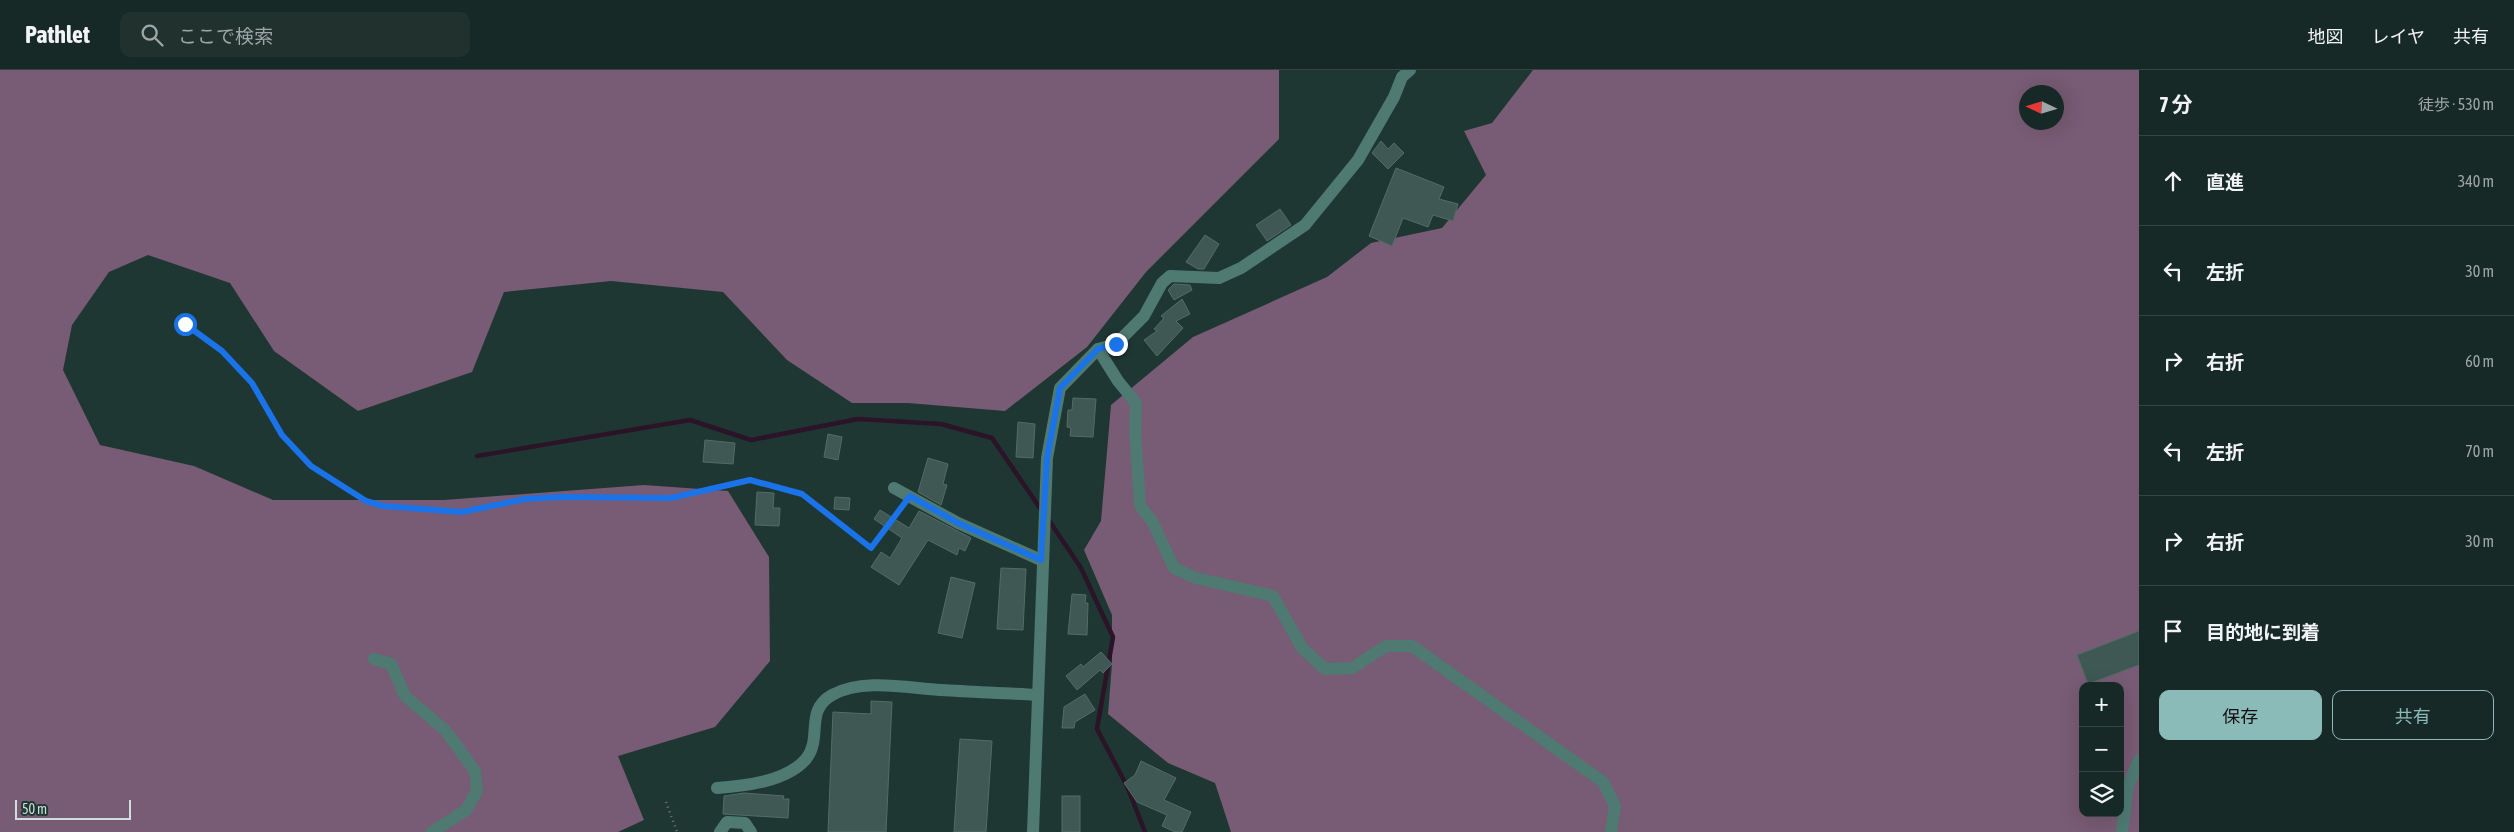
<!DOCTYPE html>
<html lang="ja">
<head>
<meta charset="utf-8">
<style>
	body { margin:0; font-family:"Asap Condensed","Noto Sans JP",sans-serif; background:#20312e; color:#f1f3f6 }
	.controls { position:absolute; right:15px; bottom:15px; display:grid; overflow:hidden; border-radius:10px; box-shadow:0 5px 20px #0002 }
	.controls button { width:45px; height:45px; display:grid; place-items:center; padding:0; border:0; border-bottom:1px solid #364543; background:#172926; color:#f1f3f6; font:25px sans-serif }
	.compass { position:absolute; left:2019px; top:15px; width:45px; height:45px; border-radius:50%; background:#172926; box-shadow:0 5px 20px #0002; rotate:274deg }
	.scale { position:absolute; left:15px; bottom:12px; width:116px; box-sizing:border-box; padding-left:5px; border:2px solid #d1dfdc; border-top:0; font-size:14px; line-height:18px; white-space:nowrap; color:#d1dfdc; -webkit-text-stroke:4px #1f3733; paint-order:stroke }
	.stop { position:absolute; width:15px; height:15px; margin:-11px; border:4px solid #1a73e8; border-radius:50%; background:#fff }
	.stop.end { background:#1a73e8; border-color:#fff; box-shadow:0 1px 5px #0008 }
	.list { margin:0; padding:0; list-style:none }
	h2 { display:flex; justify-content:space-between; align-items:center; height:65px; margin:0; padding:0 20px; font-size:21px }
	h2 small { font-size:16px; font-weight:400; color:#9ea6a7 }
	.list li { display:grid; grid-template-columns:32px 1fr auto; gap:15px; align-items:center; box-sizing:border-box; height:90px; padding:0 20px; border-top:1px solid #364543 }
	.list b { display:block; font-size:19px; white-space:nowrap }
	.list em { font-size:16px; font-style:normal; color:#9ea6a7 }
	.actions { display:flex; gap:10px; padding:15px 20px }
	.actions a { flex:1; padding:11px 0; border:1px solid #8bbbb9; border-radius:10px; text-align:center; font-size:18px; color:#8bbbb9 }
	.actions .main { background:#8bbbb9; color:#111 }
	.icon { flex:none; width:28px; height:28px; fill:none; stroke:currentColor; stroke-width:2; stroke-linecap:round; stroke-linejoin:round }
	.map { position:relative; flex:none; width:2139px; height:762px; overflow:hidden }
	header { display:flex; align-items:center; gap:30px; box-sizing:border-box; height:70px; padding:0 25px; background:#172926; border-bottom:1px solid #364543 }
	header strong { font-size:24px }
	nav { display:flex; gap:28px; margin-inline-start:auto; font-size:18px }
	.search { width:350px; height:45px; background:#20312e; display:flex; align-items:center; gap:12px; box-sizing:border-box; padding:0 18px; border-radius:10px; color:#9ea6a7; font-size:19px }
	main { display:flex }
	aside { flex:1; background:#172926 }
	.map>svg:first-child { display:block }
	.forest { fill:#785b74; fill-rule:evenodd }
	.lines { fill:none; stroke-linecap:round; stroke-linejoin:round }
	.stream { stroke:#2b1328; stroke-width:4.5 }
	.building { fill:#3f5853; stroke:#526c67 }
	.path { stroke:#687c78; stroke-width:2.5; stroke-dasharray:1 4; stroke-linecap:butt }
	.minor { stroke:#4e7a72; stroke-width:12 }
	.route { stroke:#1a73e8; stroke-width:6 }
</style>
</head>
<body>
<header>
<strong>Pathlet</strong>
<div class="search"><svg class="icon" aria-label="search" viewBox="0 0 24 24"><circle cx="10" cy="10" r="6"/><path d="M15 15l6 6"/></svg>ここで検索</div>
<nav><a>地図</a><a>レイヤ</a><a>共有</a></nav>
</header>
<main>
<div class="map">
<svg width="2139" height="762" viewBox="0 0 2139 762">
	<rect width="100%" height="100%" fill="#1f3733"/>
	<!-- forest -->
	<g class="forest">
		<path d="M0 0H1279V69L1146 202 1087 277 1005 341 908 333H852L787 290 723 222 611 211 504 222 472 302 358 341 274 281 230 213 148 185 109 202 72 255 63 300 100 375 194 396 273 430H444L644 415 728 421 769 487 770 591 715 657 618 686 644 750 618 762H0Z"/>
		<path d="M1533 0H2139V762H1231L1215 713 1168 693 1108 644 1112 594V545L1084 480 1101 451 1111 335 1193 267 1327 207 1371 173 1442 158 1486 105 1464 61 1492 53ZM2026 22H2056V52H2026ZM2083 616H2120V743H2083Z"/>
	</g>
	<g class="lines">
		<!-- stream -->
		<g class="stream">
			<path d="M477 386 690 350 751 370 858 349 941 354 992 368 1042 441"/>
			<path d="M1048 449 1081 498 1113 567 1097 659 1127 716 1145 762"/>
		</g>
	</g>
	<!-- building -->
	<g class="building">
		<path d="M1381 71 1388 79 1394 73 1404 83 1388 99 1372 83Z"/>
		<path d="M1396 98 1444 117 1439 129 1458 134 1453 151 1433 145 1428 157 1403 148 1392 176 1369 166Z"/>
		<path d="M1280 139 1291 155 1267 171 1256 155Z"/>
		<path d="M1205 165 1219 174 1204 199H1198L1186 192Z"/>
		<path d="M1174 214 1190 215 1192 220 1174 230 1168 220Z"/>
		<path d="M1182 229 1190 244 1176 251 1183 258 1157 286 1144 270 1157 261 1154 259 1164 248 1161 246Z"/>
		<path d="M1073 328 1096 329 1093 367 1070 366 1071 358 1067 357 1068 340H1072Z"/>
		<path d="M1018 352 1035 354 1033 388 1016 387Z"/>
		<path d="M828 364 842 367 838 390 824 387Z"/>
		<path d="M705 370 735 373 733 394 703 392Z"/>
		<path d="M928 388 948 394 943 414 947 415 941 435 918 422Z"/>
		<path d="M757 422 774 423 773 438H780L779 456 755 455Z"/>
		<path d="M835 427 850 428 849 440 834 439Z"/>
		<path d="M880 440 909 458 919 441 971 468 965 481 959 478 957 485 928 470 899 515 871 497 881 482 890 488 902 468 874 449Z"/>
		<path d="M1001 498 1026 499 1023 560 997 559Z"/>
		<path d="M951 507 975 513 962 568 938 563Z"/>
		<path d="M1072 524 1086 525 1085 533H1088L1087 565 1068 564Z"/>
		<path d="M2139 561V595L2088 614 2077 585Z"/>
		<path d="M1101 582 1112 594 1103 603 1100 600 1077 620 1066 606 1081 594 1083 597Z"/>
		<path d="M1085 624 1095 640 1075 652 1074 658H1062L1064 637Z"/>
		<path d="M871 631 892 632 886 762H828L833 642 871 644Z"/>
		<path d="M960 669 992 671 986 762H954Z"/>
		<path d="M1141 691 1176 708 1164 730 1191 742 1182 762H1175L1162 756 1167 745 1137 732 1124 713 1135 705Z"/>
		<path d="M744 723 784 726 783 729H789L788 748 723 744 724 726Z"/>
		<rect x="1062" y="726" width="18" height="36"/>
	</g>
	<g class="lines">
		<!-- path -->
		<g class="path">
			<path d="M185 253 222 281 251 313 282 365 311 396 366 431 383 436 462 442 525 429 560 427 671 428 750 410 802 425 871 478 901 437"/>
			<path d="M666 732 677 762"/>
		</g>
		<!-- minor -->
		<g class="minor">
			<path d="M1098 279 1118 311 1136 333 1135 360 1140 435 1153 453 1174 498 1196 508 1273 526 1302 578 1325 599 1352 598 1386 576H1412L1603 712 1615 736 1611 762"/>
			<path d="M894 418 958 453 1041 490"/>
			<path d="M374 589 391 594 405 626 445 660 475 701 477 721 466 740 432 762"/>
			<path d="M717 718C744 716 786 712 806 689 823 668 804 641 832 625 863 608 907 618 941 620 973 622 1005 623 1037 625"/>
			<path d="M720 762 727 752 745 753 751 762"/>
			<path d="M1033 762 1047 388 1060 318 1098 279 1116 274 1144 246 1162 213 1170 206 1219 208 1241 198 1305 155 1358 90 1394 27 1402 7 1410 0"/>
			<path d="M2122 762 2128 716 2139 690"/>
		</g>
	</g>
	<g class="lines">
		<!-- route -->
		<path class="route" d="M185 254 222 281 252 313 282 365 311 396 366 431 383 436 462 442 525 429 560 427 671 428 750 410 802 424 871 478 910 426 958 453 1041 490 1047 388 1060 318 1098 279 1116 274"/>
	</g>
</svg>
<div class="controls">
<button>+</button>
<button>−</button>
<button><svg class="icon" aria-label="layers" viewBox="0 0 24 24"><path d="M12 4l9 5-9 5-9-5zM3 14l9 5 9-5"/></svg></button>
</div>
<svg class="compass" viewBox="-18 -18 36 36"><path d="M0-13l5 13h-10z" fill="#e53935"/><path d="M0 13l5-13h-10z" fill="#9ea6a7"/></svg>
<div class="scale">50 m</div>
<div class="stop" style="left:185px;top:254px"></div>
<div class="stop end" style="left:1116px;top:274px"></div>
</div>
<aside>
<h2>7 分<small>徒歩 · 530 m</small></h2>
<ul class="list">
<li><svg class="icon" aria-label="ahead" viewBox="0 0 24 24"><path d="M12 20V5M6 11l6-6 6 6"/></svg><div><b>直進</b></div><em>340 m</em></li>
<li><svg class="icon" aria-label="left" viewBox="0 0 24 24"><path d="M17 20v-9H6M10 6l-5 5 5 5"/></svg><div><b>左折</b></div><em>30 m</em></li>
<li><svg class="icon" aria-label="right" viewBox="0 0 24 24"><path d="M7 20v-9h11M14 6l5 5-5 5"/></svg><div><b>右折</b></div><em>60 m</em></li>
<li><svg class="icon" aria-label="left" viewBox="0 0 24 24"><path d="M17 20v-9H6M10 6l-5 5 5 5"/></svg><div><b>左折</b></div><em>70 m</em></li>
<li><svg class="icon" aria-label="right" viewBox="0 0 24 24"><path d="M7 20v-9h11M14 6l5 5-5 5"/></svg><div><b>右折</b></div><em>30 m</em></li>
<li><svg class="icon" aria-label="arrive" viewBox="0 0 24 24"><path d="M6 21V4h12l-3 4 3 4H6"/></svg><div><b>目的地に到着</b></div></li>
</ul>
<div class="actions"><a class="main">保存</a><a>共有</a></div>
</aside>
</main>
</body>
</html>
